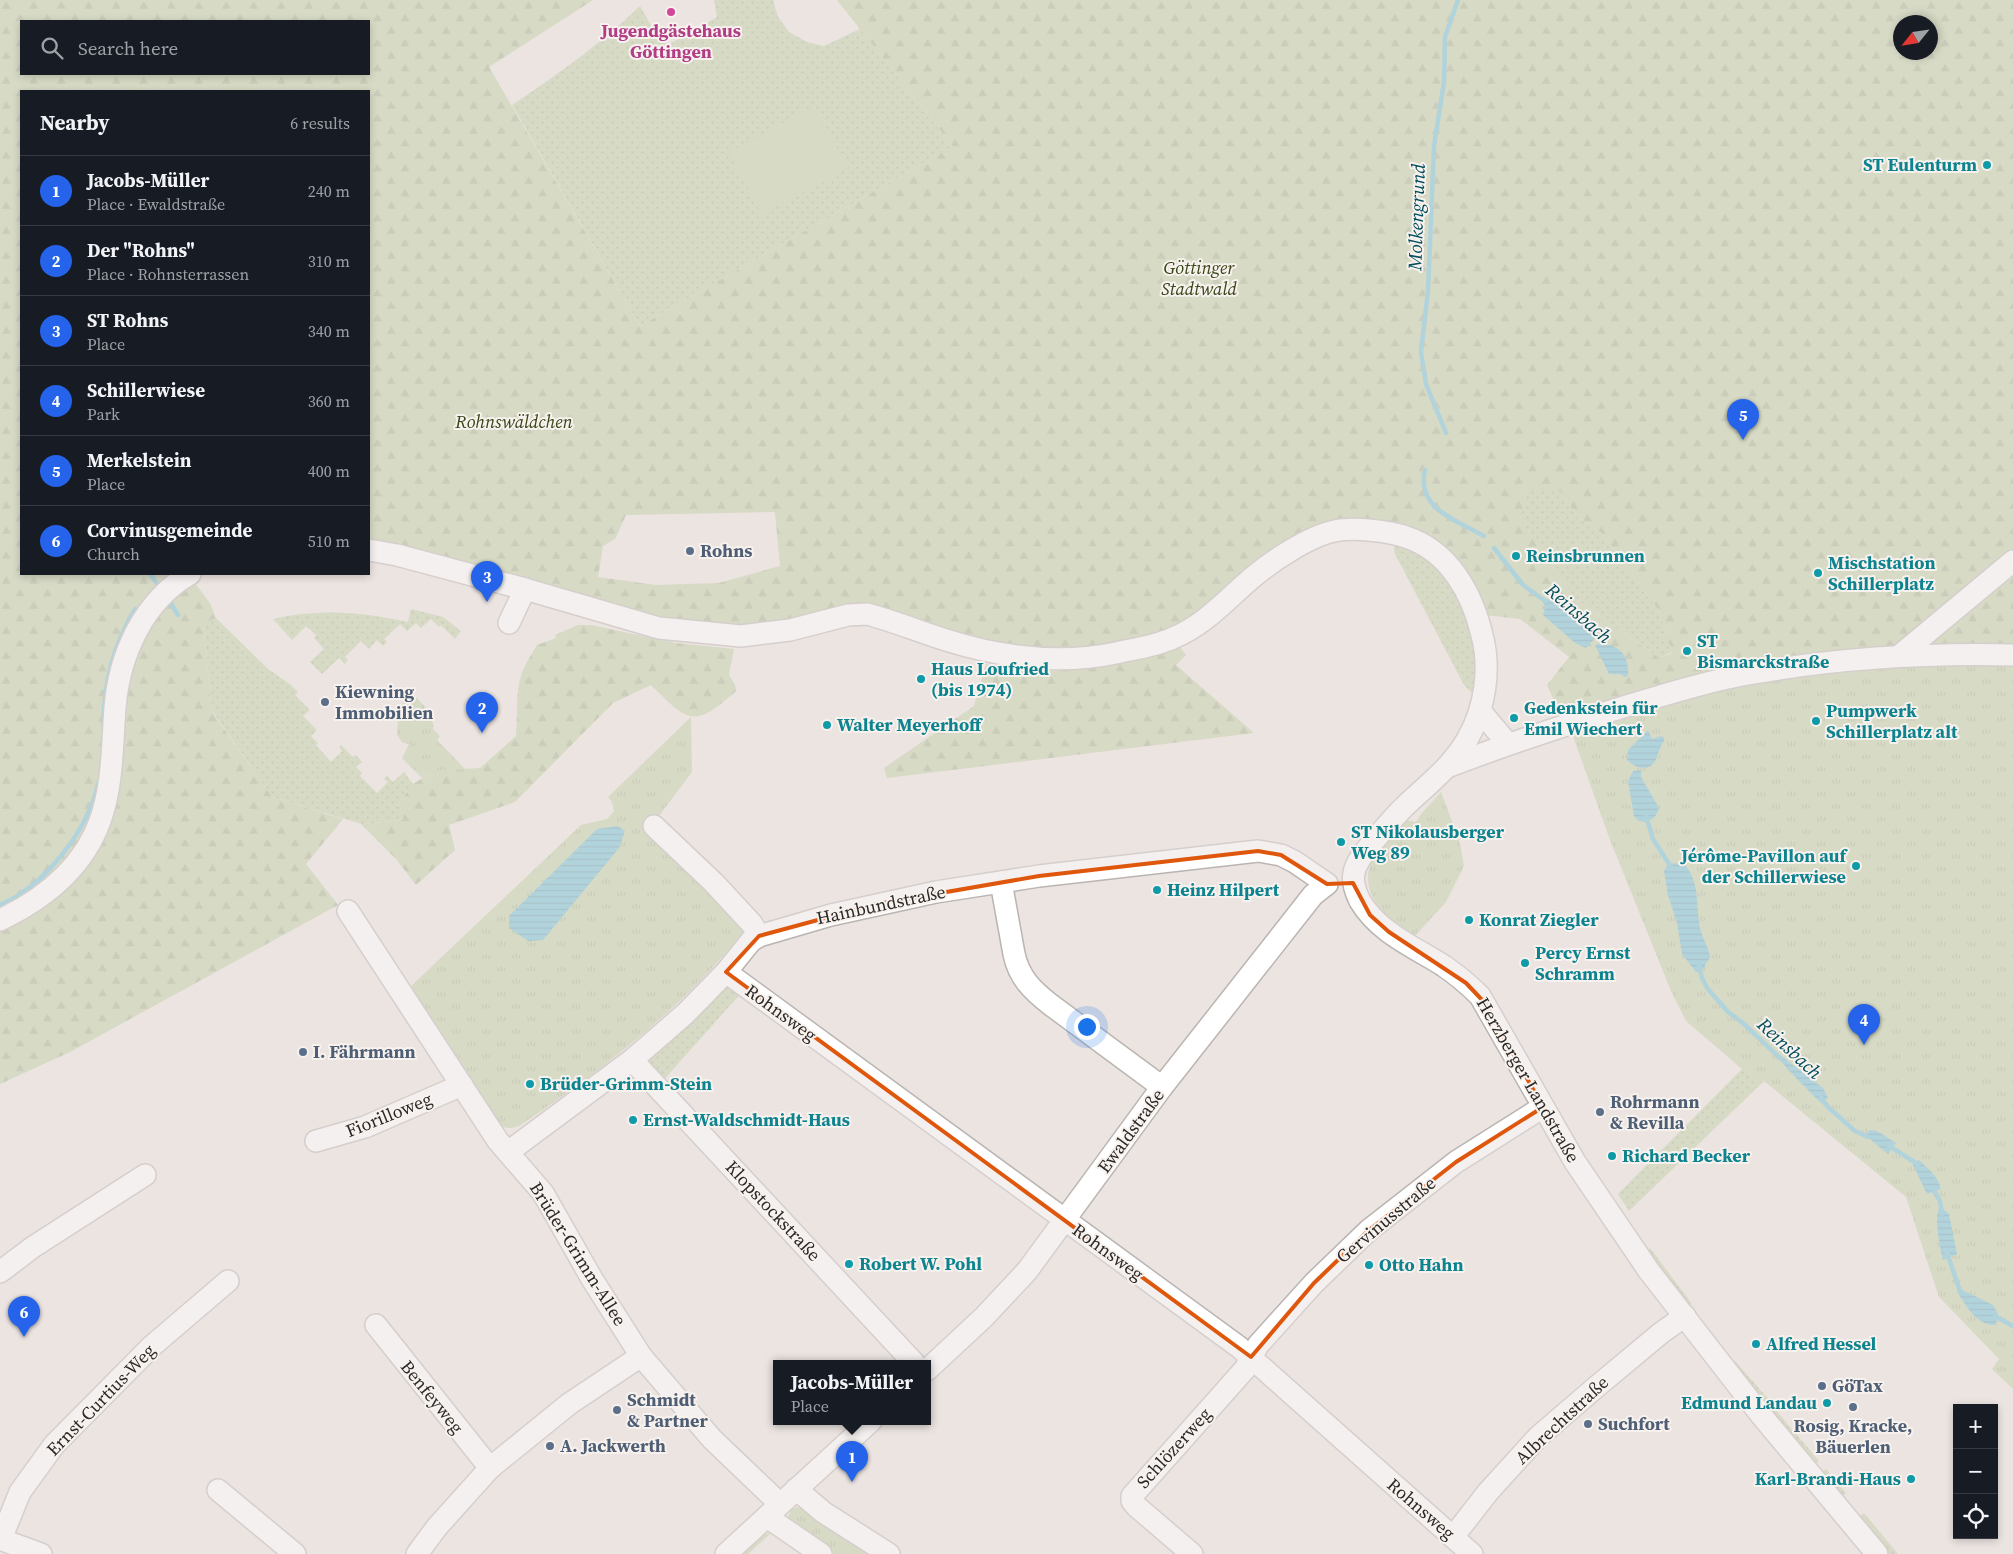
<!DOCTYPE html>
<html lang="en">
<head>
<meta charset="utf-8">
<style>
	body { margin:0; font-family:"Source Serif 4",serif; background:#20242c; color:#f1f3f6 }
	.controls { position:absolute; right:15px; bottom:15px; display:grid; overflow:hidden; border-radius:0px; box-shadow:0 2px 8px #0003 }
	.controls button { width:45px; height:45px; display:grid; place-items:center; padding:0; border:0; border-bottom:1px solid #363941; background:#171b24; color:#f1f3f6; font:25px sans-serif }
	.compass { position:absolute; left:1893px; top:15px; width:45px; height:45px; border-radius:50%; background:#171b24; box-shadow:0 2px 8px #0003; rotate:240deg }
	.you { position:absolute; left:1086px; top:1026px; width:18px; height:18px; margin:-12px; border:4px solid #fff; border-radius:50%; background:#1a73e8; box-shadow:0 0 0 8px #1a73e833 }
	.badge { display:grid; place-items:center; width:32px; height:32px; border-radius:50%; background:#2563eb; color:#fff; font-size:16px; font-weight:700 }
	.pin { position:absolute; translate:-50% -41px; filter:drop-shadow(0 1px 2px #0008) }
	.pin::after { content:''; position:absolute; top:26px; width:18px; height:15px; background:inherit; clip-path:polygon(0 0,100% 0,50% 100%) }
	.popup { position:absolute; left:773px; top:1360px; width:158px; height:65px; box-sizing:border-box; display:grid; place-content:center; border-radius:0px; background:#171b24; filter:drop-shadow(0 1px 4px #0005); font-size:16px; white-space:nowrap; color:#9ea1a6 }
	.popup b { font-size:19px; color:#f1f3f6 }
	.popup::after { content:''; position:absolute; left:50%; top:100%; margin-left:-10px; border:10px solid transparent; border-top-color:#171b24 }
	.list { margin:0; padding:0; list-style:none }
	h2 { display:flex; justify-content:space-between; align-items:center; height:65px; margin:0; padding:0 20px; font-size:21px }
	h2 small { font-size:16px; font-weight:400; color:#9ea1a6 }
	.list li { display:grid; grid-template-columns:32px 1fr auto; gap:15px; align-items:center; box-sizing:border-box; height:70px; padding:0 20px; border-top:1px solid #363941 }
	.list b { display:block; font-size:19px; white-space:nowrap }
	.list p { margin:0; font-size:16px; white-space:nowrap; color:#9ea1a6 }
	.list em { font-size:16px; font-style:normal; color:#9ea1a6 }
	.icon { flex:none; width:28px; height:28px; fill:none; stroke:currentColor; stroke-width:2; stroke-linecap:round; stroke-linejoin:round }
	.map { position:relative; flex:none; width:2013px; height:1554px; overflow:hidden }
	.search { position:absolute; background:#171b24; box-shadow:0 2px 8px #0003; left:20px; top:20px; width:350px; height:55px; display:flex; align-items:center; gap:12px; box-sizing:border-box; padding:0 18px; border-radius:0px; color:#9ea1a6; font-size:19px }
	.panel { position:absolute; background:#171b24; box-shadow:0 2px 8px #0003; left:20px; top:90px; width:350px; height:485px; border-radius:0px }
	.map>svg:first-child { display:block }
	.grass { fill:url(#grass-dots) }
	.forest { fill:url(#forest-firs); fill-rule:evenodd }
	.park { fill:url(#park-tufts) }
	.garden { fill:#bfcea2 }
	.water { fill:url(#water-rules) }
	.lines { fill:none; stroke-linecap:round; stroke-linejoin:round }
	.stream { stroke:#6cbfd5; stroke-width:4.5 }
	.minor-casing { stroke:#bbb5b2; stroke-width:24 }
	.minor { stroke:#fff; stroke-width:21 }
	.marked { fill:none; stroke:#df570d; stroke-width:4; stroke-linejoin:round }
	.hotel-dot { fill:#d1479c; stroke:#f8f2ee; stroke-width:2 }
	.culture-dot { fill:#0f9aa8; stroke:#f8f2ee; stroke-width:2 }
	.service-dot { fill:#5c6f8a; stroke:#f8f2ee; stroke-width:2 }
	.labels { text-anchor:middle; stroke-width:4; stroke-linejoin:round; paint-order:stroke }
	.hotel-label { font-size:18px; font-weight:bold; fill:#b23c85; stroke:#f8f2ee }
	.culture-label { font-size:18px; font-weight:bold; fill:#0d838f; stroke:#f8f2ee; text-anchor:start }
	.park-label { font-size:18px; font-style:italic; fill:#384517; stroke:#f8f2ee }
	.service-label { font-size:18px; font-weight:bold; fill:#4e5e75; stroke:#f8f2ee; text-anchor:start }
	.street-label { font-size:18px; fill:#2b2927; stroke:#f8f2ee }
	.water-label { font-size:19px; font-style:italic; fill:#004d5c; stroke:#f8f2ee }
</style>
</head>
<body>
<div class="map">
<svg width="2013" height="1554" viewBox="0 0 2013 1554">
	<defs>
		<pattern id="grass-dots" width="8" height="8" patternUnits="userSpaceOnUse" patternTransform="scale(1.25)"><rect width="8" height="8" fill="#bfcea2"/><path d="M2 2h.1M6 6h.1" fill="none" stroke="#a4b18c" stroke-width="1.8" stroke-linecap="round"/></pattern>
		<pattern id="forest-firs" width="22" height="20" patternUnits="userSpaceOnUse" patternTransform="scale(1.25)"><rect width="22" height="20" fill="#bfcea2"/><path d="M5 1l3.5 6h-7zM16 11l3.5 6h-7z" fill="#a4b18c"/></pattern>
		<pattern id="park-tufts" width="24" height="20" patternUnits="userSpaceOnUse" patternTransform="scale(1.25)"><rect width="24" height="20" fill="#bfcea2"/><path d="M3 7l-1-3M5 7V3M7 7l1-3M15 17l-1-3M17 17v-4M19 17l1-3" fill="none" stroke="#a4b18c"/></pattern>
		<pattern id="water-rules" width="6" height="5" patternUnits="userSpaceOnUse" patternTransform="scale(1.25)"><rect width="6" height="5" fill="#6cbfd5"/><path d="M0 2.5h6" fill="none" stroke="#599bad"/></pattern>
	</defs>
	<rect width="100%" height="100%" fill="#ebe4e1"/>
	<!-- grass -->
	<g class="grass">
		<path d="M714 0H773L778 17 789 32 807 42 824 46 860 29 953 146 640 326 512 105C557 75 601 44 640 6L652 27 658 30 668 45 717 17Z"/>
		<path d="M1528 488 1562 492 1576 516 1603 534 1659 611 1672 652 1659 658 1575 598 1536 544 1520 518Z"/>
		<path d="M1397 544H1400L1432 562 1452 587 1462 607 1468 623 1477 659 1475 693H1472L1464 685 1394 552V547Z"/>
		<path d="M411 609 443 617 461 631 455 639 441 625 439 627 431 619 421 628 416 623 407 631 400 624 384 639 387 642 383 646 377 640 369 649 361 641 345 657 348 660 345 664 339 658 322 674 310 662 324 649 314 638 316 635 306 626 292 640 273 619C319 608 362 612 408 622Z"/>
		<path d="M216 618 268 669 291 685 298 692 295 695 310 710 303 716 317 730 311 736 318 743 316 745 331 762 342 751 339 747 341 745 353 757 356 755 362 762 356 767 362 773 360 776 377 793 388 782 384 779 387 776 393 782 404 772 413 784 399 803 403 820 362 824 272 797 212 711 203 622Z"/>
		<path d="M726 985 742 992 660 1084 647 1071 646 1056Z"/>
		<path d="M1742 1069 1764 1081 1629 1211 1618 1194Z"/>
		<path d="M1650 1248 1692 1304 1688 1307 1646 1252Z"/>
		<path d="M1735 1361 1770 1401 1765 1405 1731 1364Z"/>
		<path d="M1774 1408 1819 1461 1814 1465 1770 1412Z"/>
		<path d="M1826 1469 1846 1493 1842 1497 1821 1473Z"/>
		<path d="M1864 1513 1898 1554H1889L1859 1517Z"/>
		<path d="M771 1533 748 1554H739L759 1535Z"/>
	</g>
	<!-- forest -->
	<g class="forest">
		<path d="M0 0H593L489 67 640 326 953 146 837 0H2013V650L1782 658 1747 664 1561 716 1547 685 1569 657 1520 619 1486 615 1451 560 1336 524 1168 634 1068 652 1006 648 879 608 745 630 662 618 369 540V91H21V574H188L210 603 216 618 203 623 212 712 272 797 343 819 306 864 338 905 70 1052 0 1084ZM21 21H369V74H21ZM1900 22H1930V52H1900ZM1528 489 1562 492 1576 516 1603 534 1659 611 1672 653 1659 658 1575 598 1536 544 1520 518ZM775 512 780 566 719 583 656 585 598 577 603 546 615 539 626 515ZM1542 597 1555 601 1598 635 1563 632 1544 615 1545 607Z"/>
		<path d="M578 625H591L676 643 734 649 729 675 735 685 736 691C694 729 688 722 651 685L613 703 515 802 449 825 455 850 416 885 396 859 361 824 403 820 399 803 413 784 434 771 480 768 516 736C518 715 515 692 522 673 525 664 532 654 537 645L556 638 555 635Z"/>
		<path d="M1180 647 1186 655 1176 665 1254 733 887 778 884 768 974 706 986 664C1006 667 1027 671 1047 671 1091 670 1137 660 1180 647Z"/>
	</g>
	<!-- park -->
	<g class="park">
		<path d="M1935 663 2013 665V1389L1992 1369 1999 1359 1939 1297 1906 1197 1764 1081 1742 1069 1686 1021 1671 991 1610 840 1573 736C1618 722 1663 705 1708 693 1782 673 1859 669 1935 663Z"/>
		<path d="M415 696 427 709 434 726 433 729 440 736 437 740 465 769 434 771 422 778 402 758 409 744 403 743 397 735 398 716 401 713V705L409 697Z"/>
		<path d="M691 717 692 772 650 828 745 930C735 943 724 955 713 967 656 1029 589 1079 519 1126 511 1129 506 1129 498 1124L410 987 581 825 607 819 614 811 612 802 608 797Z"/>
		<path d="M1441 792 1460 843 1464 866 1446 902 1413 938C1390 923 1358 894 1371 863 1378 847 1394 833 1405 820L1416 822 1421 814Z"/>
		<path d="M796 1507 806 1509 878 1554H833L793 1529 787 1519 791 1510Z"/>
	</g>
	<!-- garden -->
	<path class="garden" d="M814 106 848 168 762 214 729 153Z"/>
	<!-- water -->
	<g class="water">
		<path d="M1541 597 1555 601 1598 635 1586 648 1575 643 1543 615 1545 607Z"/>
		<path d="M1601 643C1620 646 1629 655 1628 675L1625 677 1620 674H1609L1595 645Z"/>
		<path d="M1648 730 1652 739 1661 736 1664 738V741C1659 747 1658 758 1653 764 1645 772 1633 766 1627 760L1628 750Z"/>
		<path d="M1641 770V777L1659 808C1656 818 1649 825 1638 820L1634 816 1628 781 1633 771Z"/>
		<path d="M618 826 625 831 619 848 543 940 528 941 509 928V916L597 829Z"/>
		<path d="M1669 863 1684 864C1700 881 1696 906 1700 928 1703 939 1709 948 1710 958L1705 965V968L1696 972 1682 954 1677 923 1668 895 1664 871Z"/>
		<path d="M1780 1055 1823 1088 1828 1098 1821 1103C1806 1088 1791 1074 1778 1057Z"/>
		<path d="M1870 1130 1877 1131 1896 1143 1888 1154 1865 1135Z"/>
		<path d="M1919 1160C1928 1169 1938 1176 1941 1189L1927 1194 1913 1165Z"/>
		<path d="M1939 1209H1943L1949 1214 1957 1254 1943 1260C1940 1249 1934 1218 1939 1209Z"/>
		<path d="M1962 1290 1993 1305 1998 1314 1996 1325C1976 1326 1967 1306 1957 1292Z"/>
	</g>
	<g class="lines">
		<!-- stream -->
		<g class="stream">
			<path d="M1446 433 1426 384 1421 352 1428 291 1434 146 1444 82 1445 37 1458 0"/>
			<path d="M1425 470C1416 509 1456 520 1484 536"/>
			<path d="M1494 548 1523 585 1545 601"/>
			<path d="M150 574 161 589"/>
			<path d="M169 600 178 615"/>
			<path d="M103 724C105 679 112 649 135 609"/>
			<path d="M1646 816 1653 839 1671 867"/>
			<path d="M0 905C44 887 88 830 98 784"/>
			<path d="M1699 966 1702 978 1707 988 1728 1012 1743 1023 1781 1059"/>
			<path d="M1821 1098 1828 1107 1855 1131 1868 1137"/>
			<path d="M1889 1146 1916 1163 1919 1168"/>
			<path d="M1933 1189 1940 1201 1942 1214"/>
			<path d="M1947 1253 1960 1291 1964 1294"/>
			<path d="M1995 1316 2013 1326"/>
		</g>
		<!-- minor casing -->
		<g class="minor-casing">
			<g id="minor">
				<path d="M369 550 397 555 525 589 659 628 741 636 790 630 848 615 867 614C894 621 920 632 946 640 1000 657 1059 665 1116 653 1134 649 1156 646 1173 638 1205 625 1227 599 1253 577 1272 561 1311 535 1335 531 1353 527 1389 531 1406 537 1449 551 1472 593 1482 635 1491 669 1485 708 1468 738 1453 766 1426 786 1404 807 1392 819 1382 831 1372 843 1365 852 1356 861 1354 873 1352 882 1356 893 1360 901 1379 933 1414 947 1444 966 1457 975 1469 985 1480 996L1575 1162 1649 1271 1761 1415 1877 1554"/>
				<path d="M509 623 525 589"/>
				<path d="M1899 656 2013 561"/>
				<path d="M1481 712 1508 744"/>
				<path d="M1447 767C1507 744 1568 724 1630 705 1670 693 1712 680 1754 673 1840 658 1926 653 2013 655"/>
				<path d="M654 826 714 883 752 924 759 936"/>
				<path d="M1001 882 1014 954C1019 978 1033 991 1051 1005L1162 1087"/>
				<path d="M348 911 498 1141 543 1193 592 1279 641 1356 712 1439 780 1504"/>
				<path d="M0 920C44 899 83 868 100 821 113 785 112 746 115 708 119 656 143 601 190 574"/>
				<path d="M726 972 1239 1347 1472 1554"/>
				<path d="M632 1060 914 1363"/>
				<path d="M316 1141 365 1127 462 1085"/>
				<path d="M508 1152 632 1060 686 1013 726 972 751 941 759 936 831 915 936 892 1039 876 1258 851 1281 855 1295 862 1327 884"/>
				<path d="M0 1272 33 1247 145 1175"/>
				<path d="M376 1325 490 1468"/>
				<path d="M927 1370 984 1317 1027 1271 1162 1087 1313 895 1327 884"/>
				<path d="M796 1489 823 1512 889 1554"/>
				<path d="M218 1490 295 1554"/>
				<path d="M767 1517 821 1554"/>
				<path d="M1453 1537 1488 1492 1538 1437 1595 1388 1661 1333 1685 1316"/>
				<path d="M0 1539 41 1554"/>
				<path d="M1 1539 20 1492 54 1445 152 1346 228 1281"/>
				<path d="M417 1554 437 1527 490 1468 569 1404 641 1356"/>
				<path d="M726 1554 871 1421"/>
				<path d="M1192 1554 1136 1506 1132 1501V1496L1245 1369 1258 1345 1314 1283 1369 1230 1456 1162 1543 1107"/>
			</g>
		</g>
		<!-- minor -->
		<use href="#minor" class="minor"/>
	</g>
	<!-- marked area -->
	<path d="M0 0H2013V1554H0ZM1258 851 1281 855 1327 884 1353 883 1370 915 1389 932 1466 983 1484 1002 1543 1107 1456 1162 1369 1230 1314 1283 1251 1357 726 972 759 936 877 904 1039 876Z" fill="#ebe4e1" fill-opacity=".55" fill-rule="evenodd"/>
	<path class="marked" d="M1258 851 1281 855 1327 884 1353 883 1370 915 1389 932 1466 983 1484 1002 1543 1107 1456 1162 1369 1230 1314 1283 1251 1357 726 972 759 936 877 904 1039 876Z"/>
	<!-- markers -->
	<circle class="hotel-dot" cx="671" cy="12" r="5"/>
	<g class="culture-dot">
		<circle cx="1987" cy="165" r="5"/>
		<circle cx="1516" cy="556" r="5"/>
		<circle cx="1818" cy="573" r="5"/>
		<circle cx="1687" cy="651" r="5"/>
		<circle cx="921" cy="679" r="5"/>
		<circle cx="1514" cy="718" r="5"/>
		<circle cx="1816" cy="721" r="5"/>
		<circle cx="827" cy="725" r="5"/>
		<circle cx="1341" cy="842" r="5"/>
		<circle cx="1856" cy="866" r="5"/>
		<circle cx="1157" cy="890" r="5"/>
		<circle cx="1469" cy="920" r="5"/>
		<circle cx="1525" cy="963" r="5"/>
		<circle cx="530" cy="1084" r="5"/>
		<circle cx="633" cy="1120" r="5"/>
		<circle cx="1612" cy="1156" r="5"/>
		<circle cx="849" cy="1264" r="5"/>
		<circle cx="1369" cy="1265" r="5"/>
		<circle cx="1756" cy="1344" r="5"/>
		<circle cx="1827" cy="1403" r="5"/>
		<circle cx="1911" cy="1479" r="5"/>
	</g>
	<g class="service-dot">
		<circle cx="690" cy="551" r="5"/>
		<circle cx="325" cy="702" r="5"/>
		<circle cx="303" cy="1052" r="5"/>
		<circle cx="1600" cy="1112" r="5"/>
		<circle cx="1822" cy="1386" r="5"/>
		<circle cx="1853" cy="1407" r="5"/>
		<circle cx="617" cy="1410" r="5"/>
		<circle cx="1588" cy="1424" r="5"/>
		<circle cx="550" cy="1446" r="5"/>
	</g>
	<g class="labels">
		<!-- hotel labels -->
		<g class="hotel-label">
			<text x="671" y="37">Jugendgästehaus<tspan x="671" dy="21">Göttingen</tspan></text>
		</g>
		<!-- culture labels -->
		<g class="culture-label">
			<text x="1977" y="171" text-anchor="end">ST Eulenturm</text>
			<text x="1526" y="562">Reinsbrunnen</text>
			<text x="1828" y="569">Mischstation<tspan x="1828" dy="21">Schillerplatz</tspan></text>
			<text x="1697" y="647">ST<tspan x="1697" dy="21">Bismarckstraße</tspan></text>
			<text x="931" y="675">Haus Loufried<tspan x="931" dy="21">(bis 1974)</tspan></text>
			<text x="1524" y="714">Gedenkstein für<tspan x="1524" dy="21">Emil Wiechert</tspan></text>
			<text x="1826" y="717">Pumpwerk<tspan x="1826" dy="21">Schillerplatz alt</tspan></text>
			<text x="837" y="731">Walter Meyerhoff</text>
			<text x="1351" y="838">ST Nikolausberger<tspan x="1351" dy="21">Weg 89</tspan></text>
			<text x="1846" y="862" text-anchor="end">Jérôme-Pavillon auf<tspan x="1846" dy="21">der Schillerwiese</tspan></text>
			<text x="1167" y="896">Heinz Hilpert</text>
			<text x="1479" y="926">Konrat Ziegler</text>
			<text x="1535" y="959">Percy Ernst<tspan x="1535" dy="21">Schramm</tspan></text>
			<text x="540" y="1090">Brüder-Grimm-Stein</text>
			<text x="643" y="1126">Ernst-Waldschmidt-Haus</text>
			<text x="1622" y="1162">Richard Becker</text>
			<text x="859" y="1270">Robert W. Pohl</text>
			<text x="1379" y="1271">Otto Hahn</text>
			<text x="1766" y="1350">Alfred Hessel</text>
			<text x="1817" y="1409" text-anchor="end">Edmund Landau</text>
			<text x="1901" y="1485" text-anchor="end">Karl-Brandi-Haus</text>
		</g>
		<!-- park labels -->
		<g class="park-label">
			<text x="1199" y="274">Göttinger<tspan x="1199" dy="21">Stadtwald</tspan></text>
			<text x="514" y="428">Rohnswäldchen</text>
		</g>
		<!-- service labels -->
		<g class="service-label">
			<text x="700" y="557">Rohns</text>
			<text x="335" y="698">Kiewning<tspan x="335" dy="21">Immobilien</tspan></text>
			<text x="313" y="1058">I. Fährmann</text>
			<text x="1610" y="1108">Rohrmann<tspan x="1610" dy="21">&amp; Revilla</tspan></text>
			<text x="1832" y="1392">GöTax</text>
			<text x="627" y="1406">Schmidt<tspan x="627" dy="21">&amp; Partner</tspan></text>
			<text x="1598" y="1430">Suchfort</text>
			<text x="1853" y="1432" text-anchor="middle">Rosig, Kracke,<tspan x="1853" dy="21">Bäuerlen</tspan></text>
			<text x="560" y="1452">A. Jackwerth</text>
		</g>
		<!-- street labels -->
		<g class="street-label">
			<text transform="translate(881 905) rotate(-12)" y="6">Hainbundstraße</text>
			<text transform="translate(781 1013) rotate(36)" y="6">Rohnsweg</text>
			<text transform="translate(1528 1080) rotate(60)" y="6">Herzberger Landstraße</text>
			<text transform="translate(389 1115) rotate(-22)" y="6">Fiorilloweg</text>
			<text transform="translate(1131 1131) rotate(-54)" y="6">Ewaldstraße</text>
			<text transform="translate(773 1211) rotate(47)" y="6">Klopstockstraße</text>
			<text transform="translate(1386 1220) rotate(-40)" y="6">Gervinusstraße</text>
			<text transform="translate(1108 1252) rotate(36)" y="6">Rohnsweg</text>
			<text transform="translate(578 1254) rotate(58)" y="6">Brüder-Grimm-Allee</text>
			<text transform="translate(432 1397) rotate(51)" y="6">Benfeyweg</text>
			<text transform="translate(101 1400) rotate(-46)" y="6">Ernst-Curtius-Weg</text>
			<text transform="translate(1562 1420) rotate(-43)" y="6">Albrechtstraße</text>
			<text transform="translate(1174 1448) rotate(-48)" y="6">Schlözerweg</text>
			<text transform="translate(1421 1509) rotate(41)" y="6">Rohnsweg</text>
		</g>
		<!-- water labels -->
		<g class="water-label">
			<text transform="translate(1416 217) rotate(-88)" y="7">Molkengrund</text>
			<text transform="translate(1579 613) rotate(41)" y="7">Reinsbach</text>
			<text transform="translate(1790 1048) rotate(43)" y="7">Reinsbach</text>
		</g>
	</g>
</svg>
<div class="controls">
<button>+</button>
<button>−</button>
<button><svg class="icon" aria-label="locate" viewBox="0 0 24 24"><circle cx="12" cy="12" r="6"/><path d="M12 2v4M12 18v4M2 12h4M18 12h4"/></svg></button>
</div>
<svg class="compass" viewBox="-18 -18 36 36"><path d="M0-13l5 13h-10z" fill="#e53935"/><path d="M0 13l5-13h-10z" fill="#9ea1a6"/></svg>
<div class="you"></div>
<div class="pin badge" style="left:852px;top:1482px">1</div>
<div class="popup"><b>Jacobs-Müller</b>Place</div>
<div class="pin badge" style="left:482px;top:733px">2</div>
<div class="pin badge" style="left:487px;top:602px">3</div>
<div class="pin badge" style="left:1864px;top:1045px">4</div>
<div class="pin badge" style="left:1743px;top:440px">5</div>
<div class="pin badge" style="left:24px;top:1337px">6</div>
<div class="search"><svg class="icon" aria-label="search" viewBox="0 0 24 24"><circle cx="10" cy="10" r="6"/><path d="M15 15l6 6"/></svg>Search here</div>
<section class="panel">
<h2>Nearby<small>6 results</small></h2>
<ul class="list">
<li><span class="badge">1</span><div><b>Jacobs-Müller</b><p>Place · Ewaldstraße</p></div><em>240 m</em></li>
<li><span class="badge">2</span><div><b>Der &quot;Rohns&quot;</b><p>Place · Rohnsterrassen</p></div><em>310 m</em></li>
<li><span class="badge">3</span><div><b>ST Rohns</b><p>Place</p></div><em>340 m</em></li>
<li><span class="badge">4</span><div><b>Schillerwiese</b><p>Park</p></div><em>360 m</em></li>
<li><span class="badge">5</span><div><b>Merkelstein</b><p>Place</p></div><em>400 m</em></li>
<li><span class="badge">6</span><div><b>Corvinusgemeinde</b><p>Church</p></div><em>510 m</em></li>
</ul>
</section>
</div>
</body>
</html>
